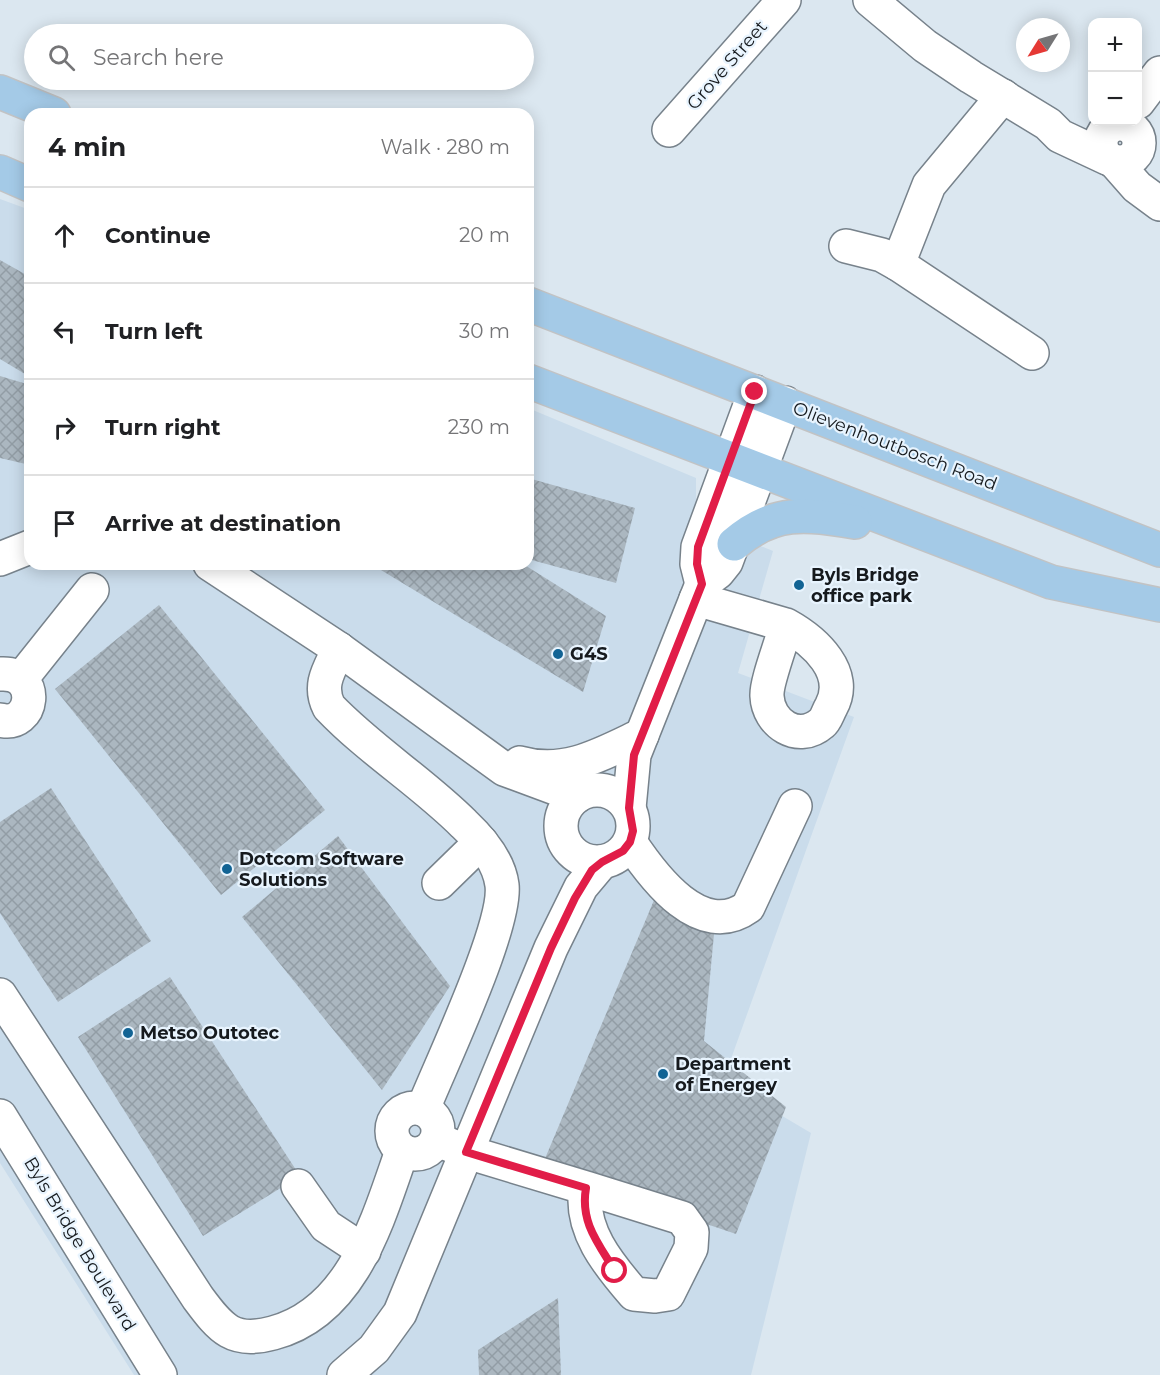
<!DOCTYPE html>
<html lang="en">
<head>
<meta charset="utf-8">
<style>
	body { margin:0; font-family:Montserrat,sans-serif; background:#f6f6f6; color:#202124 }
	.controls { position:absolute; right:18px; top:18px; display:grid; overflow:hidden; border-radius:12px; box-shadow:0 3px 15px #0003 }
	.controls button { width:54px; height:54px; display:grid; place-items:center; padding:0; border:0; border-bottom:2px solid #e0e0e0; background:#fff; color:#202124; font:30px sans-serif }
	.compass { position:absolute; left:1016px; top:18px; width:54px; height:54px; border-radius:50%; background:#fff; box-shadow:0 3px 15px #0003; rotate:233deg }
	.stop { position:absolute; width:18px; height:18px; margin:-14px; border:4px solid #e11d48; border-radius:50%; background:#fff }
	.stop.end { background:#e11d48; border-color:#fff; box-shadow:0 2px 6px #0008 }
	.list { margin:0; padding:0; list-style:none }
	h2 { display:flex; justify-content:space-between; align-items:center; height:78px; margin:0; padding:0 24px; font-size:26px }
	h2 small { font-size:20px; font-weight:400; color:#757577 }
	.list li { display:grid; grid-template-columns:39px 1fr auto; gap:18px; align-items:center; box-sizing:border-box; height:96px; padding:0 24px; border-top:2px solid #e0e0e0 }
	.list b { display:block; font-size:22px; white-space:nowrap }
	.list em { font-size:20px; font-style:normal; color:#757577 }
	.icon { flex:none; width:33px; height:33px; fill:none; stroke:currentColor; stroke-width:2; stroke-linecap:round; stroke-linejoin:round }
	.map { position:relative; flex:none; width:1160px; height:1375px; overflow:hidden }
	.search { position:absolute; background:#fff; box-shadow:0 3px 15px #0003; left:24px; top:24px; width:510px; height:66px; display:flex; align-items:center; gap:15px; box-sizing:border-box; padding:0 21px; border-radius:33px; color:#757577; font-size:22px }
	.panel { position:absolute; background:#fff; box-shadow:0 3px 15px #0003; left:24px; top:108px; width:510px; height:462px; border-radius:18px }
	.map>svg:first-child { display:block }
	.built { fill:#cadceb }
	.building { fill:url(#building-cross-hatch) }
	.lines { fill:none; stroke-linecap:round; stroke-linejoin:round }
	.minor-casing { stroke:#77828b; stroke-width:36 }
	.major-casing { stroke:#c2c3c4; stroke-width:36 }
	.minor { stroke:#fff; stroke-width:33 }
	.major { stroke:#a4cae7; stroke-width:33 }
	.route { stroke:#e11d48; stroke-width:8 }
	.poi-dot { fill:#116394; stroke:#e8f4fe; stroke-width:2 }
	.labels { text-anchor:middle; stroke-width:4.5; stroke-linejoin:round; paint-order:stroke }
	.street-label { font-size:18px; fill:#161a1e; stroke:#e8f4fe }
	.poi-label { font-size:18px; font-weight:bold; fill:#161a1e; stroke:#e8f4fe; text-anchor:start }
</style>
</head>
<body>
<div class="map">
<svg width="1160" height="1375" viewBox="0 0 1160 1375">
	<defs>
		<pattern id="building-cross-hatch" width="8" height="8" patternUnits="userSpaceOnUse" patternTransform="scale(1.5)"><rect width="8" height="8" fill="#abb7c0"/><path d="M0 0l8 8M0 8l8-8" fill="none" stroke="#929da5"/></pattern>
	</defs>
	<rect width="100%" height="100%" fill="#dbe7f0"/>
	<!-- built -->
	<path class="built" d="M0 199 30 210V564H528V408L696 478V520L773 551 738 673 854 717 723 1081 811 1133 751 1375H134L0 1163Z"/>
	<!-- building -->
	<g class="building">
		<path d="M0 260 30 277V377L0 359Z"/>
		<path d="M0 376 30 385V465L0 458Z"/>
		<path d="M528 478 635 508 616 583 528 559Z"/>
		<path d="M371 564H523L606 616 583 692Z"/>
		<path d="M159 605 325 810 221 895 55 689Z"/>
		<path d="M51 788 151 941 58 1002 0 913V822Z"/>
		<path d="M338 836 450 986 382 1090 242 917Z"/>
		<path d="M660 886 714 934 704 1041 786 1107 736 1234 541 1168Z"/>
		<path d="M170 977 300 1176 203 1236 78 1037Z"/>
		<path d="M558 1298 561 1375H479L478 1350Z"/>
	</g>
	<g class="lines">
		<!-- minor casing -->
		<g class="minor-casing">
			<g id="minor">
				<path d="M870 0 925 46 971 77 1048 124 1060 136 1107 158"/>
				<path d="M1138 102 1160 73"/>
				<circle cx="1120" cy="143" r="19"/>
				<path d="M669 130 784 0"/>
				<path d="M1115 162 1137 187 1160 204"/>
				<path d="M846 246 882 255 898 264 1032 353"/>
				<path d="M898 264 929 185 1003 96"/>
				<path d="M0 559 30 547"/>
				<path d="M210 564 339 649 504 769 577 796"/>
				<path d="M702 584 697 564 698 547 755 392"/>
				<path d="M696 599 786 625C782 642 766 682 767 696 768 723 798 744 822 723 826 720 828 712 831 707 850 673 815 641 786 625"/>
				<path d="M339 649C329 670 318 685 329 707 370 750 422 782 464 824 481 840 499 861 502 885 507 926 441 1064 423 1109"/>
				<path d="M21 679 92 590"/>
				<path d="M0 720C34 729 42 672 1 674"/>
				<path d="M520 763C565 776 602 754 642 735"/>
				<circle cx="597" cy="826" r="36"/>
				<path d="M629 808 634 755 702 584 718 572 726 562 785 403"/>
				<path d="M630 842C654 878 701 941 748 907L795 806"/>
				<path d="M439 883 481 842"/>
				<path d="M0 995 198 1298C221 1329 233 1344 273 1333 353 1312 378 1219 402 1151"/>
				<circle cx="415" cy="1131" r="23"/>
				<path d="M0 1116 160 1375"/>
				<path d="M438 1140 467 1152 586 1188C579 1229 608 1264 634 1294L655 1296 668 1294 691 1248 692 1232 682 1218 586 1188"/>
				<path d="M298 1186 326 1226 364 1251"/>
				<path d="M344 1375 374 1349 400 1313 551 948 581 887 602 862"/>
			</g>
		</g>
		<!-- major casing -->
		<g class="major-casing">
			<g id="major">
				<path d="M0 92 54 114"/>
				<path d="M0 172 30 185"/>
				<path d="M528 304 1160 550"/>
				<path d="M528 381 1051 582 1160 605"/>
				<path d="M734 544C774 509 806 514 855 522"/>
			</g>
		</g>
		<!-- minor -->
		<use href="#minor" class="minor"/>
		<!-- major -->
		<use href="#major" class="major"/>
	</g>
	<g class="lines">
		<!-- route -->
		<path class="route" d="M615 1271C598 1243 580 1222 586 1188L466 1152 551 948 575 898 592 870 602 862 623 851 630 842 633 831 629 808 634 755 702 584 697 564 698 547 755 392"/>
	</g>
	<!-- markers -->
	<g class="poi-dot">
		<circle cx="799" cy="585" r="6"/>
		<circle cx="558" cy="654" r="6"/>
		<circle cx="227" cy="869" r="6"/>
		<circle cx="128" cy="1033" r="6"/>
		<circle cx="663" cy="1074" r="6"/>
	</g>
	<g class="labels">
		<!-- street labels -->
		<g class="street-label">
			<text transform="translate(727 65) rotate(-49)" y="6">Grove Street</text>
			<text transform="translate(895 446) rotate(21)" y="6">Olievenhoutbosch Road</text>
			<text transform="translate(80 1244) rotate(59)" y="6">Byls Bridge Boulevard</text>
		</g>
		<!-- poi labels -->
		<g class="poi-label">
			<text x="811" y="581">Byls Bridge<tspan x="811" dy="21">office park</tspan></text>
			<text x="570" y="660">G4S</text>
			<text x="239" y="865">Dotcom Software<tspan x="239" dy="21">Solutions</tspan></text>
			<text x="140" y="1039">Metso Outotec</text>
			<text x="675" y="1070">Department<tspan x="675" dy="21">of Energey</tspan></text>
		</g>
	</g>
</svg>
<div class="controls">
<button>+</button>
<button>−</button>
</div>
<svg class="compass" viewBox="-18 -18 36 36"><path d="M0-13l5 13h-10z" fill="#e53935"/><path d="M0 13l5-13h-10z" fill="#757577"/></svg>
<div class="stop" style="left:615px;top:1271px"></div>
<div class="stop end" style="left:755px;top:392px"></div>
<div class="search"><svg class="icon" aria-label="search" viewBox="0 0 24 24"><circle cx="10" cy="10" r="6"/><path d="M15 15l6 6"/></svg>Search here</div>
<section class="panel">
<h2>4 min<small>Walk · 280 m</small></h2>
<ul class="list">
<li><svg class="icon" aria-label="ahead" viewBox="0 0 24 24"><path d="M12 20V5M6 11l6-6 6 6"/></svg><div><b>Continue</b></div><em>20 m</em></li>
<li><svg class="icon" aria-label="left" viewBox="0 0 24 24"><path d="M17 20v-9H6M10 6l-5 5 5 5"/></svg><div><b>Turn left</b></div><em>30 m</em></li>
<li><svg class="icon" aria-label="right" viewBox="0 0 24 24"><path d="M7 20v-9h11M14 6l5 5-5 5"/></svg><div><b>Turn right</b></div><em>230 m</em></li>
<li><svg class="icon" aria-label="arrive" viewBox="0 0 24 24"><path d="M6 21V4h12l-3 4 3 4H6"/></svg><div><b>Arrive at destination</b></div></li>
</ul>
</section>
</div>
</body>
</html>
